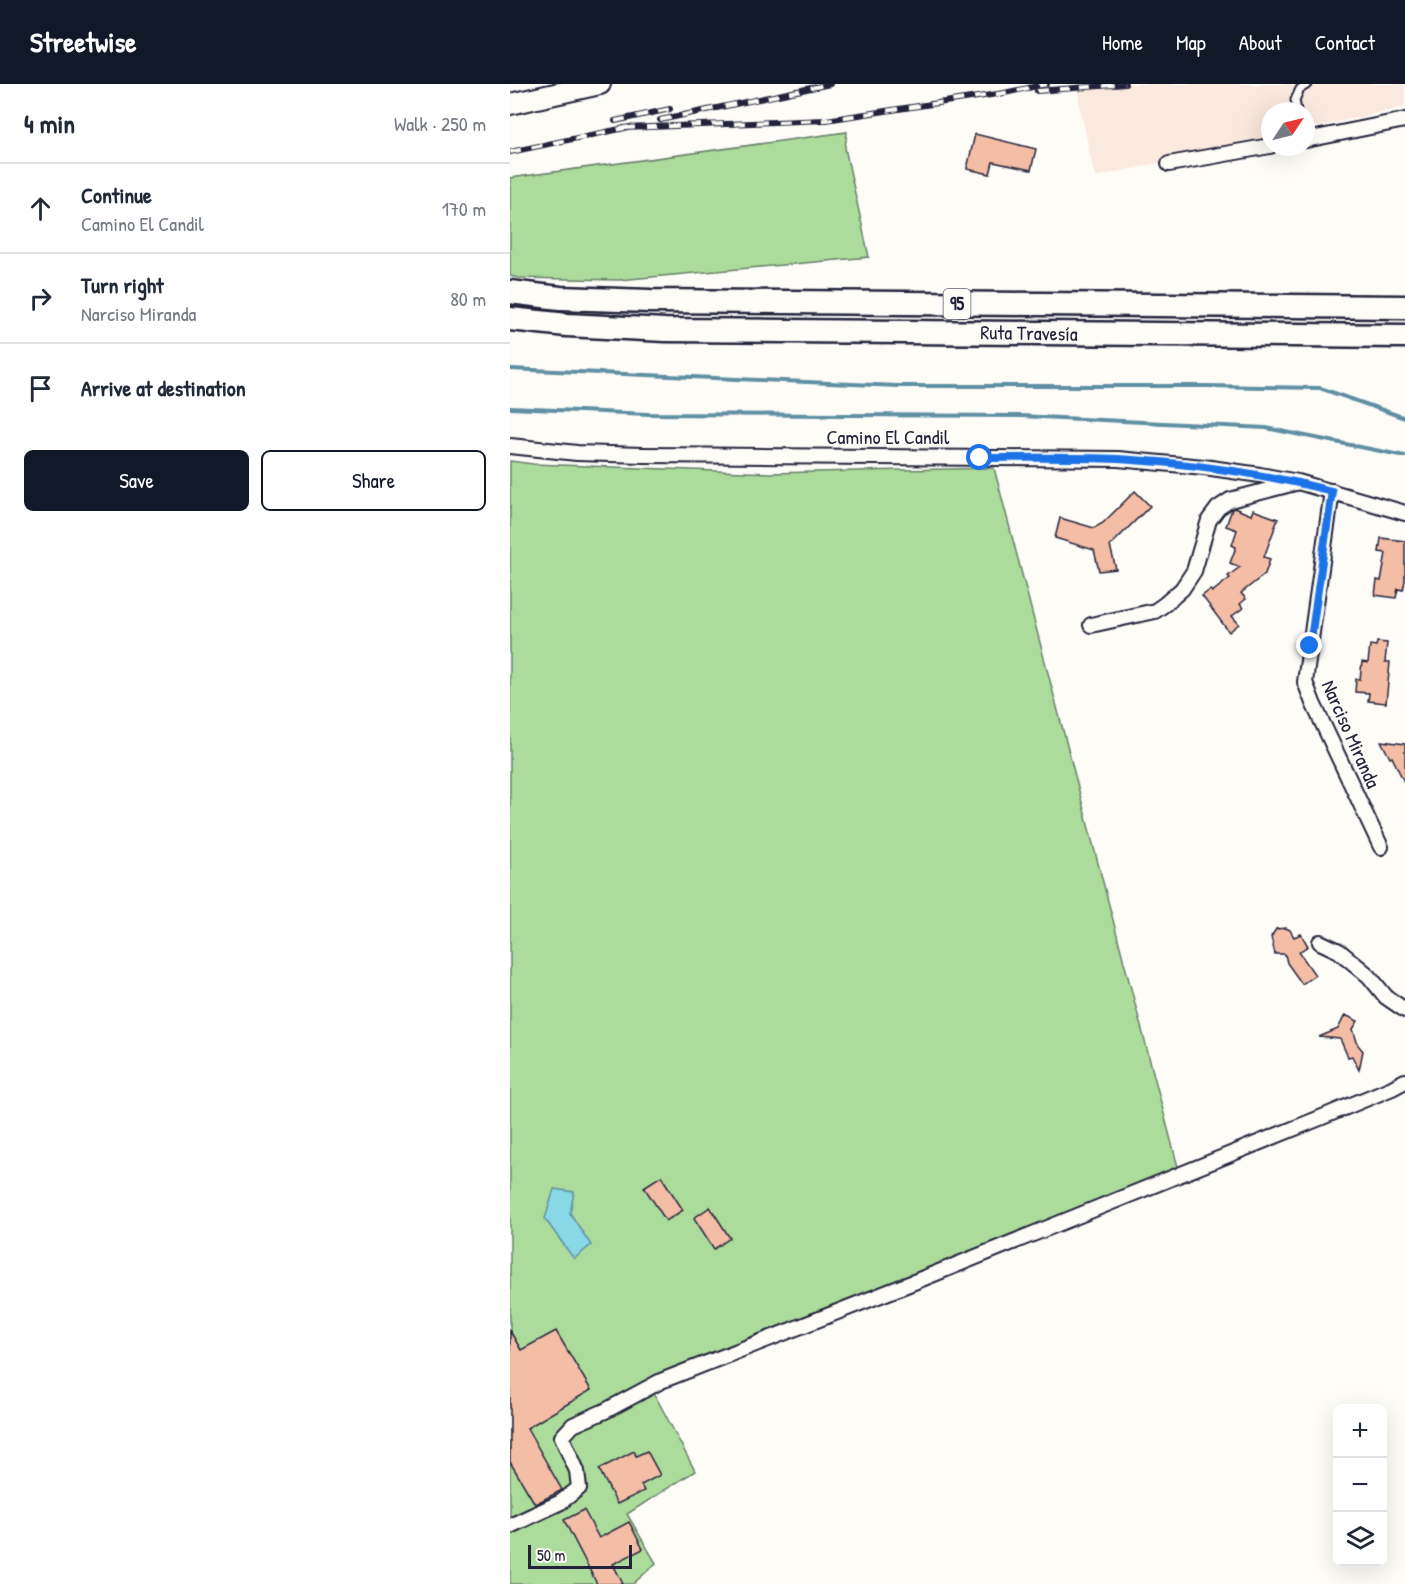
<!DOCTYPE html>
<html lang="en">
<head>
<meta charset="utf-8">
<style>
	body { margin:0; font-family:"Patrick Hand",sans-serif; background:#f6f6f7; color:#1f2937 }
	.controls { position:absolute; right:18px; bottom:18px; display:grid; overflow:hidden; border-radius:9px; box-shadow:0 6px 24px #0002 }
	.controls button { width:54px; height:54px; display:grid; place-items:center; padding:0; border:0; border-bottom:2px solid #e0e1e3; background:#fff; color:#1f2937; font:30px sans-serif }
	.compass { position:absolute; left:751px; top:18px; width:54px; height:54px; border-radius:50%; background:#fff; box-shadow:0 6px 24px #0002; rotate:55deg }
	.scale { position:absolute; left:18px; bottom:15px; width:104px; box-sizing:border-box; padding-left:6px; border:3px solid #22223b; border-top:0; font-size:16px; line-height:21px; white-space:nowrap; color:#22223b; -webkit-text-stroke:4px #fdfcf7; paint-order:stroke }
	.stop { position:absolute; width:18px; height:18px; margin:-14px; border:4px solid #1a73e8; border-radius:50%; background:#fff }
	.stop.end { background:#1a73e8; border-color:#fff; box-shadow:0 2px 6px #0008 }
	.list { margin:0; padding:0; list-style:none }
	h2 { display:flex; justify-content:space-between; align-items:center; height:78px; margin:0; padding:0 24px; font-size:26px }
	h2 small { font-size:20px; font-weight:400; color:#747a83 }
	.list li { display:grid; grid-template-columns:39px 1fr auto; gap:18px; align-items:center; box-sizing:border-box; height:90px; padding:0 24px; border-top:2px solid #e0e1e3 }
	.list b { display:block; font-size:22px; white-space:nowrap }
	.list p { margin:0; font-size:20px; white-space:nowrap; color:#747a83 }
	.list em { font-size:20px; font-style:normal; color:#747a83 }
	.actions { display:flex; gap:12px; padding:18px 24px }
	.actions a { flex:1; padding:14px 0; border:2px solid #111827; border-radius:9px; text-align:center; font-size:21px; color:#111827 }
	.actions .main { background:#111827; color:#fff }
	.icon { flex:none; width:33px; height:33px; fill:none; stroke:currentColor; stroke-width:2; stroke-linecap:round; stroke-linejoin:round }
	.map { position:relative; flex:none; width:895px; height:1500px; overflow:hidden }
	header { display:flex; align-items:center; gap:36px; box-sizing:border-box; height:84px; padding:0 30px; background:#111827; color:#fff }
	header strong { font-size:28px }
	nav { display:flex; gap:33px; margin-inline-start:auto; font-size:21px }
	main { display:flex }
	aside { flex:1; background:#fff }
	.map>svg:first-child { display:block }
	.built { fill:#fae9df }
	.green { fill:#acdc9b; stroke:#677f6b; stroke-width:1.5 }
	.water { fill:#89d8e6; stroke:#608fa2; stroke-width:1.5 }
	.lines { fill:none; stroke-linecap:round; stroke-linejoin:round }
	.stream { stroke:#608fa2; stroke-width:4 }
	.building { fill:#f3bda6; stroke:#22223b; stroke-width:1.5 }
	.service-casing { stroke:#22223b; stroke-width:11 }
	.minor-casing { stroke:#22223b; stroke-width:18 }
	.secondary-casing { stroke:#22223b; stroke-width:24 }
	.trunk-casing { stroke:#22223b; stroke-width:27 }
	.service { stroke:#fdfcf7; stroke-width:7 }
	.minor { stroke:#fdfcf7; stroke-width:14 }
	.secondary { stroke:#fdfcf7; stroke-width:20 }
	.trunk { stroke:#fdfcf7; stroke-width:22 }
	.rail-casing { stroke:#22223b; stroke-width:6 }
	.rail { stroke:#fdfcf7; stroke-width:4; stroke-dasharray:11; stroke-linecap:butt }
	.route { stroke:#1a73e8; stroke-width:8 }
	.labels { text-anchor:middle; stroke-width:4.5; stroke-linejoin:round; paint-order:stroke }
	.shield { fill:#fdfcf7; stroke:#646373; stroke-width:1.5 }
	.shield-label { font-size:18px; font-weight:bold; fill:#22223b }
	.street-label { font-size:20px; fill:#22223b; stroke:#fdfcf7 }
</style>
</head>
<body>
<header>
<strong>Streetwise</strong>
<nav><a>Home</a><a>Map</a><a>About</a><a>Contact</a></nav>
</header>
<main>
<aside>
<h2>4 min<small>Walk · 250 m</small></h2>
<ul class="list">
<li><svg class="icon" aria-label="ahead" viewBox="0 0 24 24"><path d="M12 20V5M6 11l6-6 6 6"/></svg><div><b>Continue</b><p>Camino El Candil</p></div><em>170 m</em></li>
<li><svg class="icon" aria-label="right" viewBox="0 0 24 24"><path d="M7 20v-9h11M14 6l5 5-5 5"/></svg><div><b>Turn right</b><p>Narciso Miranda</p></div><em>80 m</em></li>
<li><svg class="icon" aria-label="arrive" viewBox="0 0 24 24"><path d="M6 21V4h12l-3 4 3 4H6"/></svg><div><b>Arrive at destination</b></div></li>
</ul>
<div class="actions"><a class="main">Save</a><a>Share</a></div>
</aside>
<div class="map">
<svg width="895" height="1500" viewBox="0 0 895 1500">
	<rect width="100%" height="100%" fill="#fdfcf7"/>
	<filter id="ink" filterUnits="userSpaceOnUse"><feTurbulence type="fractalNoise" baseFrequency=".0167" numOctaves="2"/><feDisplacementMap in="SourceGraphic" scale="12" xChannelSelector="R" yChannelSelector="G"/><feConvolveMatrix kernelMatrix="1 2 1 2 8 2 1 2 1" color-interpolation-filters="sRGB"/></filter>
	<g filter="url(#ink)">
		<!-- built -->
		<path class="built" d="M567 0H895V23L796 45V27H760V54L585 93 570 23Z"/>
		<!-- green -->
		<g class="green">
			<path d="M337 48 335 64 359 173 109 196 9 194 0 192V94Z"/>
			<path d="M0 377 23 380 260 389 484 384 668 1083 297 1234 137 1296 185 1387 117 1430 146 1479 123 1500H0Z"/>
		</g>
		<!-- water -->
		<path class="water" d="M44 1105 64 1108 60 1129 81 1161 64 1175 35 1135Z"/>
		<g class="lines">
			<!-- stream -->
			<g class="stream">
				<path d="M0 285 388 302H696L810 304 895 334"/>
				<path d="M0 324 138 330 510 332 756 344 895 372"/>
			</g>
		</g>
		<!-- building -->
		<g class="building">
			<path d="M465 50 526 65 521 86 483 78 480 90 457 85Z"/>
			<path d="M625 407 640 422 600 462 606 485 589 487 584 466 545 454 550 434 584 444 593 439Z"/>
			<path d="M724 424 741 431 743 426 768 435 754 473 760 475 755 490 731 509 736 515 730 520 733 524 722 532 729 540 719 548 692 512 700 506 702 508 720 494 718 492 730 483 720 479 726 463 722 461 727 446 716 442 722 425Z"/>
			<path d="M871 454 895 457V497L893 506 888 505 886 514 865 511 867 496 871 497 876 469 869 468Z"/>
			<path d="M867 558 877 559 875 578H880L876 619 858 617 859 609 845 608 846 595H850L852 578 858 579 860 561 866 562Z"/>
			<path d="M871 657 895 660V700L882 673 880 674Z"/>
			<path d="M776 844 780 846 784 853 791 850 798 862 789 868 805 891 792 900 777 879 775 870H765L761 853 766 845Z"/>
			<path d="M835 931 848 937 843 945 848 961 853 967 849 986 842 972 838 973 830 955 809 953 828 945Z"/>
			<path d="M151 1092 173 1126 156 1137 134 1103Z"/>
			<path d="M200 1123 220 1154 204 1165 184 1134Z"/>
			<path d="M0 1247 11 1266 46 1247 81 1306 17 1344 52 1406 25 1420 0 1378Z"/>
			<path d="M124 1367 126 1372 137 1367 150 1391 131 1401 134 1407 107 1420 89 1385Z"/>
			<path d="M74 1426 89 1454 119 1438 133 1465 103 1480 113 1500H87L54 1436Z"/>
		</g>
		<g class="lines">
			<!-- service casing -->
			<g class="service-casing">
				<path id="service" d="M787 27 785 16 790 5 798 0"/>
			</g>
			<!-- minor casing -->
			<g class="minor-casing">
				<g id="minor">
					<path d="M796 56 895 36"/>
					<path d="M659 80 760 62"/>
					<path d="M0 362 67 369 133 371 608 375 694 383 750 391 788 398 895 429"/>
					<path d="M822 407 795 598 803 619 871 763"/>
					<path d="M581 541 645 527 655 520 672 505 684 487 699 436 708 424 720 416 785 399"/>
					<path d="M810 858 829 867 859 892 876 913 895 926"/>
					<path d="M0 1442 51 1418 69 1404 67 1387 52 1353 63 1341 95 1327 151 1297 409 1196 810 1034 882 1004 895 997"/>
				</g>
			</g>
			<!-- secondary casing -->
			<g class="secondary-casing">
				<path id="secondary" d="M0 20 90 0"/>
			</g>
			<!-- trunk casing -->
			<g class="trunk-casing">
				<g id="trunk">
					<path d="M0 208 50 214 140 217 895 223"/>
					<path d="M0 235 57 241 155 246 895 252"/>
				</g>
			</g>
			<!-- service -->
			<use href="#service" class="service"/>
			<!-- minor -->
			<use href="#minor" class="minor"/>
			<!-- secondary -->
			<use href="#secondary" class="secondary"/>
			<!-- trunk -->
			<use href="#trunk" class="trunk"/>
			<!-- rail casing -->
			<g class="rail-casing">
				<g id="rail">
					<path d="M527 7 615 0"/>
					<path d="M150 36 320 0"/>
					<path d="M105 37 160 25"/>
					<path d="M114 44 316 36 494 9 537 0"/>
					<path d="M0 68 120 43"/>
				</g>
			</g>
			<!-- rail -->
			<use href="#rail" class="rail"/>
		</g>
	</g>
	<g class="lines" filter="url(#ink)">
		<!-- route -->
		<path class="route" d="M470 374C516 374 562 373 608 375 680 379 752 389 822 407L800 562"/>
	</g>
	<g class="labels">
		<!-- shield labels -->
		<rect class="shield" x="433.5" y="205" width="27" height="30" rx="4.5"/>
		<g class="shield-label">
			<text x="447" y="226">95</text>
		</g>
		<!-- street labels -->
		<g class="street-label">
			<text transform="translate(519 249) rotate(1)" y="7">Ruta Travesía</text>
			<text x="378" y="360">Camino El Candil</text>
			<text transform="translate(841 650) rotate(66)" y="7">Narciso Miranda</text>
		</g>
	</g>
</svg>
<div class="controls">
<button>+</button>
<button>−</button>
<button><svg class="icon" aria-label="layers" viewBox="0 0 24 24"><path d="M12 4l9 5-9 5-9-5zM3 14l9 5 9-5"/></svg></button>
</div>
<svg class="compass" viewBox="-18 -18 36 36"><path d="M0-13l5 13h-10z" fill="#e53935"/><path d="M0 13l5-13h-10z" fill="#747a83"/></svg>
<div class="scale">50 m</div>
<div class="stop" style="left:470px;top:374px"></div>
<div class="stop end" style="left:800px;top:562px"></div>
</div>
</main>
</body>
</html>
